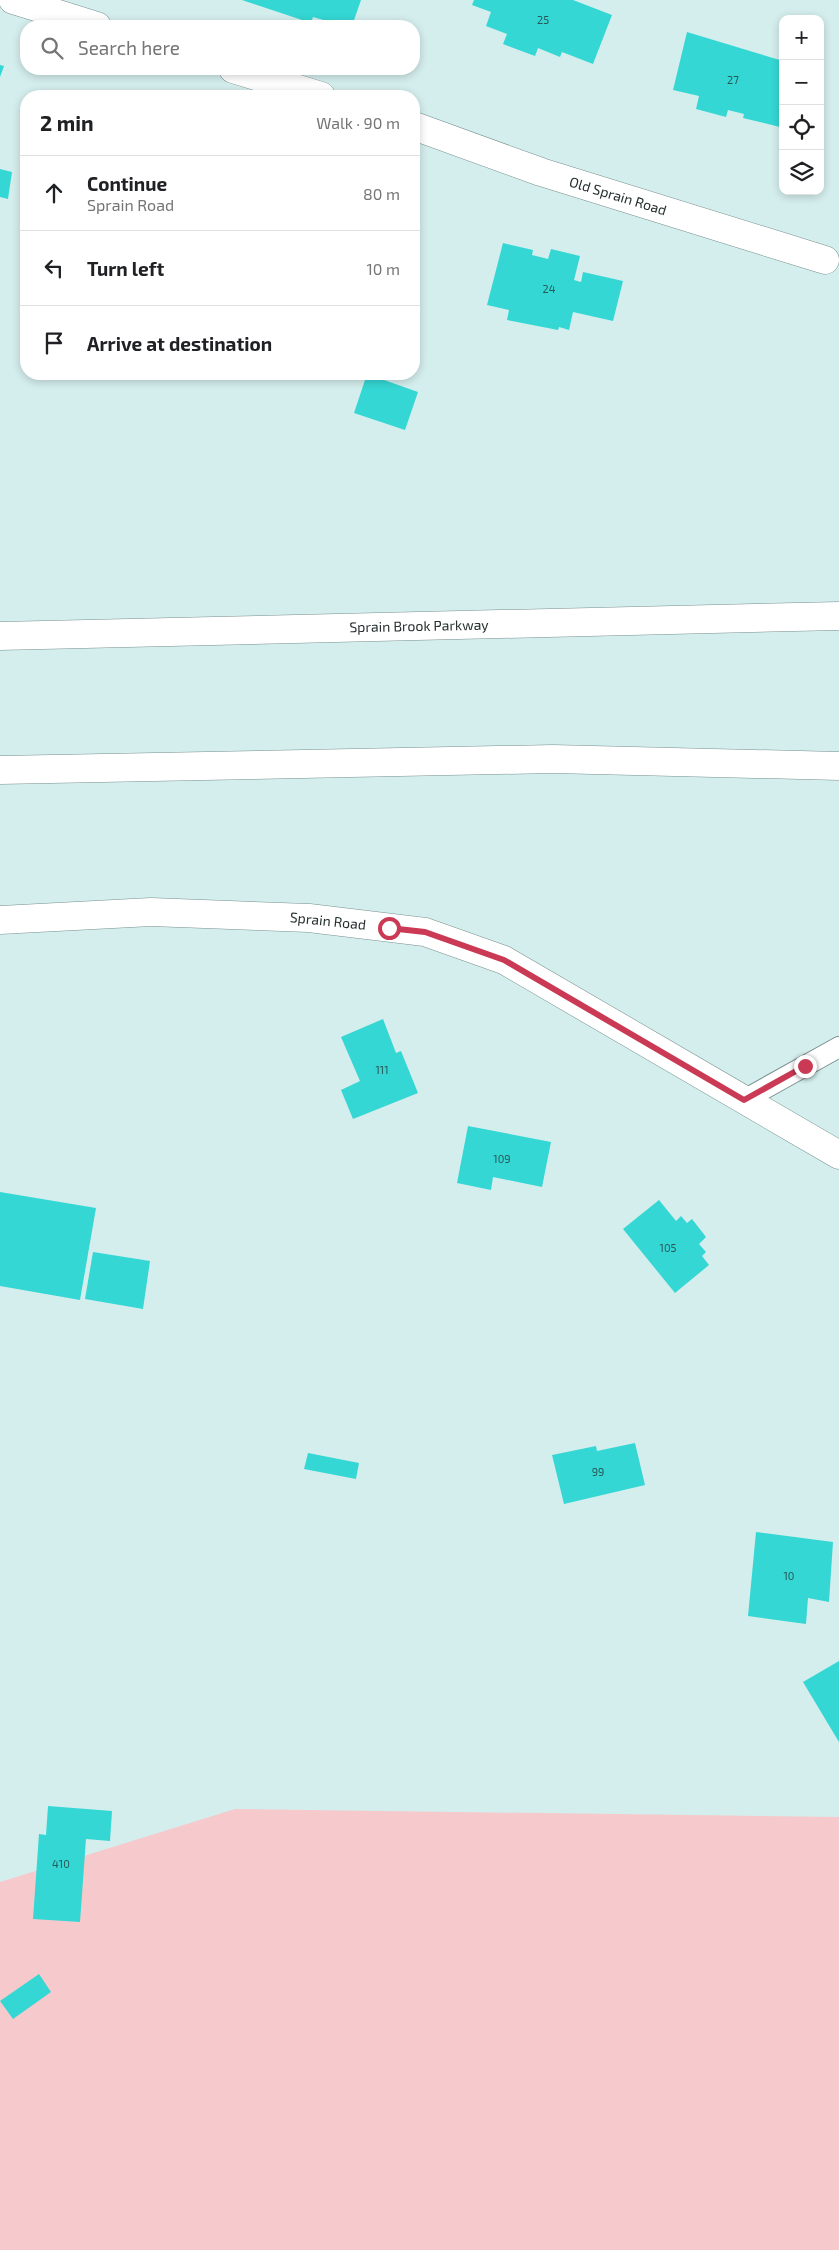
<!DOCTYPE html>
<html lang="en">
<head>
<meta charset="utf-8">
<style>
	body { margin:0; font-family:"Exo 2",sans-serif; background:#f2f2f2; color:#202124 }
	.controls { position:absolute; right:15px; top:15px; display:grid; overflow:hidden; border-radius:10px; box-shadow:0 2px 8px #0003 }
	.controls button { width:45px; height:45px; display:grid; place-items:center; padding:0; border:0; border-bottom:1px solid #e0e0e0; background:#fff; color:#202124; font:25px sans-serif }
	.stop { position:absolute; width:15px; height:15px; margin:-11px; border:4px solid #ca3a54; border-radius:50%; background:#fff }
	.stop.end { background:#ca3a54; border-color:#fff; box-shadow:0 1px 5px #0008 }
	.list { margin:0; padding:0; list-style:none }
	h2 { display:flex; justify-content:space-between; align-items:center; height:65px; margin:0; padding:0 20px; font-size:21px }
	h2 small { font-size:16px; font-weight:400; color:#757577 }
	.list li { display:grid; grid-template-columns:32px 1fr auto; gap:15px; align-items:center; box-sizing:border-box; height:75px; padding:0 20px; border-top:1px solid #e0e0e0 }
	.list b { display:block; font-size:19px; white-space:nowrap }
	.list p { margin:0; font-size:16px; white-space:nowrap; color:#757577 }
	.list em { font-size:16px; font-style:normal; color:#757577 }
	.icon { flex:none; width:28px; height:28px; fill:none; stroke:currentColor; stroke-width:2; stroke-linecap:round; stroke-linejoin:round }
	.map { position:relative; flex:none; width:839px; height:2250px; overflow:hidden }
	.search { position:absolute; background:#fff; box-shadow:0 2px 8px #0003; left:20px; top:20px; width:400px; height:55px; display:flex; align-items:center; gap:12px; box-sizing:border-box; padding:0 18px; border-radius:20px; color:#757577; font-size:19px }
	.panel { position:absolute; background:#fff; box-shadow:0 2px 8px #0003; left:20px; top:90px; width:400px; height:290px; border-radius:20px }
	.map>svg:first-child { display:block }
	.green { fill:#f6cacc }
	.building { fill:#34d7d4 }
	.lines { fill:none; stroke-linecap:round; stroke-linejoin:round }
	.lane-casing { stroke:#789190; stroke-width:22 }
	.street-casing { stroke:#789190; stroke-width:29 }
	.secondary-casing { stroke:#789190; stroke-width:29 }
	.highway-casing { stroke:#789190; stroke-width:29 }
	.lane { stroke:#fff; stroke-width:20 }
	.street { stroke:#fff; stroke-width:28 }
	.secondary { stroke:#fff; stroke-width:28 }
	.highway { stroke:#fff; stroke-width:28 }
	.route { stroke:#ca3a54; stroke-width:6 }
	.labels { text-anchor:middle; stroke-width:5; stroke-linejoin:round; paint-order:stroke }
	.number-label { font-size:11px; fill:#285958 }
	.street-label { font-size:14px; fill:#242f2e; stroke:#fff }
</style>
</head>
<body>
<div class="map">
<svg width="839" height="2250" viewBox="0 0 839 2250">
	<rect width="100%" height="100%" fill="#d4eeed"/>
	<!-- green -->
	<path class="green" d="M235 1809 839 1817V2250H0V1882Z"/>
	<!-- building -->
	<g class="building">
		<path d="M242 0H361L352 26H344L313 17 311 23Z"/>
		<path d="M474 0H573L612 15 593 64 562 52 560 57 538 48 535 56 503 44 507 34 486 26 491 12 472 5Z"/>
		<path d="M687 32 783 61V113L780 127 743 118 744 114 728 110 726 117 696 109 699 96 673 90Z"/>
		<path d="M0 65 4 66 0 77Z"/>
		<path d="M0 169 12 172 8 199 0 197Z"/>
		<path d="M503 243 533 250 532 255 548 259 551 249 580 256 574 280 581 282 583 272 623 281 613 321 573 312 569 330 559 327 558 330 507 320 509 310 487 305Z"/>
		<path d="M367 374 418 392 405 430 354 413Z"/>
		<path d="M383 1019 396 1053 401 1051 418 1093 353 1119 341 1090 360 1081 341 1037Z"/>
		<path d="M468 1126 551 1142 542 1187 493 1177 491 1190 457 1183Z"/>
		<path d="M0 1192 96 1208 80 1300 0 1286Z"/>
		<path d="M659 1200 676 1221 681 1216 687 1223 692 1219 706 1237 699 1244 706 1252 702 1256 709 1265 675 1293 623 1229Z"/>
		<path d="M93 1252 150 1261 143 1309 85 1299Z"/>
		<path d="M635 1443 645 1485 564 1504 552 1455 596 1446 597 1451Z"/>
		<path d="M308 1453 359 1463 356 1479 304 1469Z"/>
		<path d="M756 1532 833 1542 829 1602 808 1598 806 1624 748 1616Z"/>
		<path d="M839 1661V1742L803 1682Z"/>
		<path d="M48 1806 112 1811 110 1841 86 1839 80 1922 33 1919 39 1834 46 1835Z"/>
		<path d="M39 1974 51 1992 13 2019 0 2001Z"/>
	</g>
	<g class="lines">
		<!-- lane casing -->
		<g class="lane-casing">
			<path id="lane" d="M744 1100 839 1047"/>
		</g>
		<!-- street casing -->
		<g class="street-casing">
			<g id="street">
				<path d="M13 0 97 26"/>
				<path d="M233 69 321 96"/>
				<path d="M414 126 541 172 825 260"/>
			</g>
		</g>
		<!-- secondary casing -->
		<g class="secondary-casing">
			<path id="secondary" d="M0 920 151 912 309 918 425 932 504 960 839 1155"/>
		</g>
		<!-- highway casing -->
		<g class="highway-casing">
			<g id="highway">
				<path d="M0 636 839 616"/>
				<path d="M0 770 553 759 839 766"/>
			</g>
		</g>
		<!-- lane -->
		<use href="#lane" class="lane"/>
		<!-- street -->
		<use href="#street" class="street"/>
		<!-- secondary -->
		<use href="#secondary" class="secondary"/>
		<!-- highway -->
		<use href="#highway" class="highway"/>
	</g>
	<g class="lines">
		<!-- route -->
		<path class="route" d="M389 928 425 932 504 960 744 1100 805 1066"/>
	</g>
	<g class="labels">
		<!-- number labels -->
		<g class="number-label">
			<text x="543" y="24">25</text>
			<text x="733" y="84">27</text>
			<text x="549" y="293">24</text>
			<text x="382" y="1074">111</text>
			<text x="502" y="1163">109</text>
			<text x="668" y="1252">105</text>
			<text x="598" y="1476">99</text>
			<text x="789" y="1580">10</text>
			<text x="61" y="1868">410</text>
		</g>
		<!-- street labels -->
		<g class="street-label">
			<text transform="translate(618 196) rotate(17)" y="5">Old Sprain Road</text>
			<text transform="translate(419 626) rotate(-1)" y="5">Sprain Brook Parkway</text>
			<text transform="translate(328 921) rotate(6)" y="5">Sprain Road</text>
		</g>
	</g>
</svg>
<div class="controls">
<button>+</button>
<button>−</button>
<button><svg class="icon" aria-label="locate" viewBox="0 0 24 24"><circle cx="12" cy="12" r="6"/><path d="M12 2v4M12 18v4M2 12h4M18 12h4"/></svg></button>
<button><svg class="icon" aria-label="layers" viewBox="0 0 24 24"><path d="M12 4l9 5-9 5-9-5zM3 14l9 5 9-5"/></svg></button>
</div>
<div class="stop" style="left:389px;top:928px"></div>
<div class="stop end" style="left:805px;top:1066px"></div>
<div class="search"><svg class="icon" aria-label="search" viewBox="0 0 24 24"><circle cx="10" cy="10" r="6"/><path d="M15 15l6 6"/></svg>Search here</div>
<section class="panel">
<h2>2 min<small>Walk · 90 m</small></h2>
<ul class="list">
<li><svg class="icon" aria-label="ahead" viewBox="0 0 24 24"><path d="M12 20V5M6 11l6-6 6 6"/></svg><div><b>Continue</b><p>Sprain Road</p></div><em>80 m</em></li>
<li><svg class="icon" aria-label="left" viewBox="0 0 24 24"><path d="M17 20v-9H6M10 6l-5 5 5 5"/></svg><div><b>Turn left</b></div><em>10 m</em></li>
<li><svg class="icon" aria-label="arrive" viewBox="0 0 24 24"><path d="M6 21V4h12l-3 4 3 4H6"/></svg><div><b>Arrive at destination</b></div></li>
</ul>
</section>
</div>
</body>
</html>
